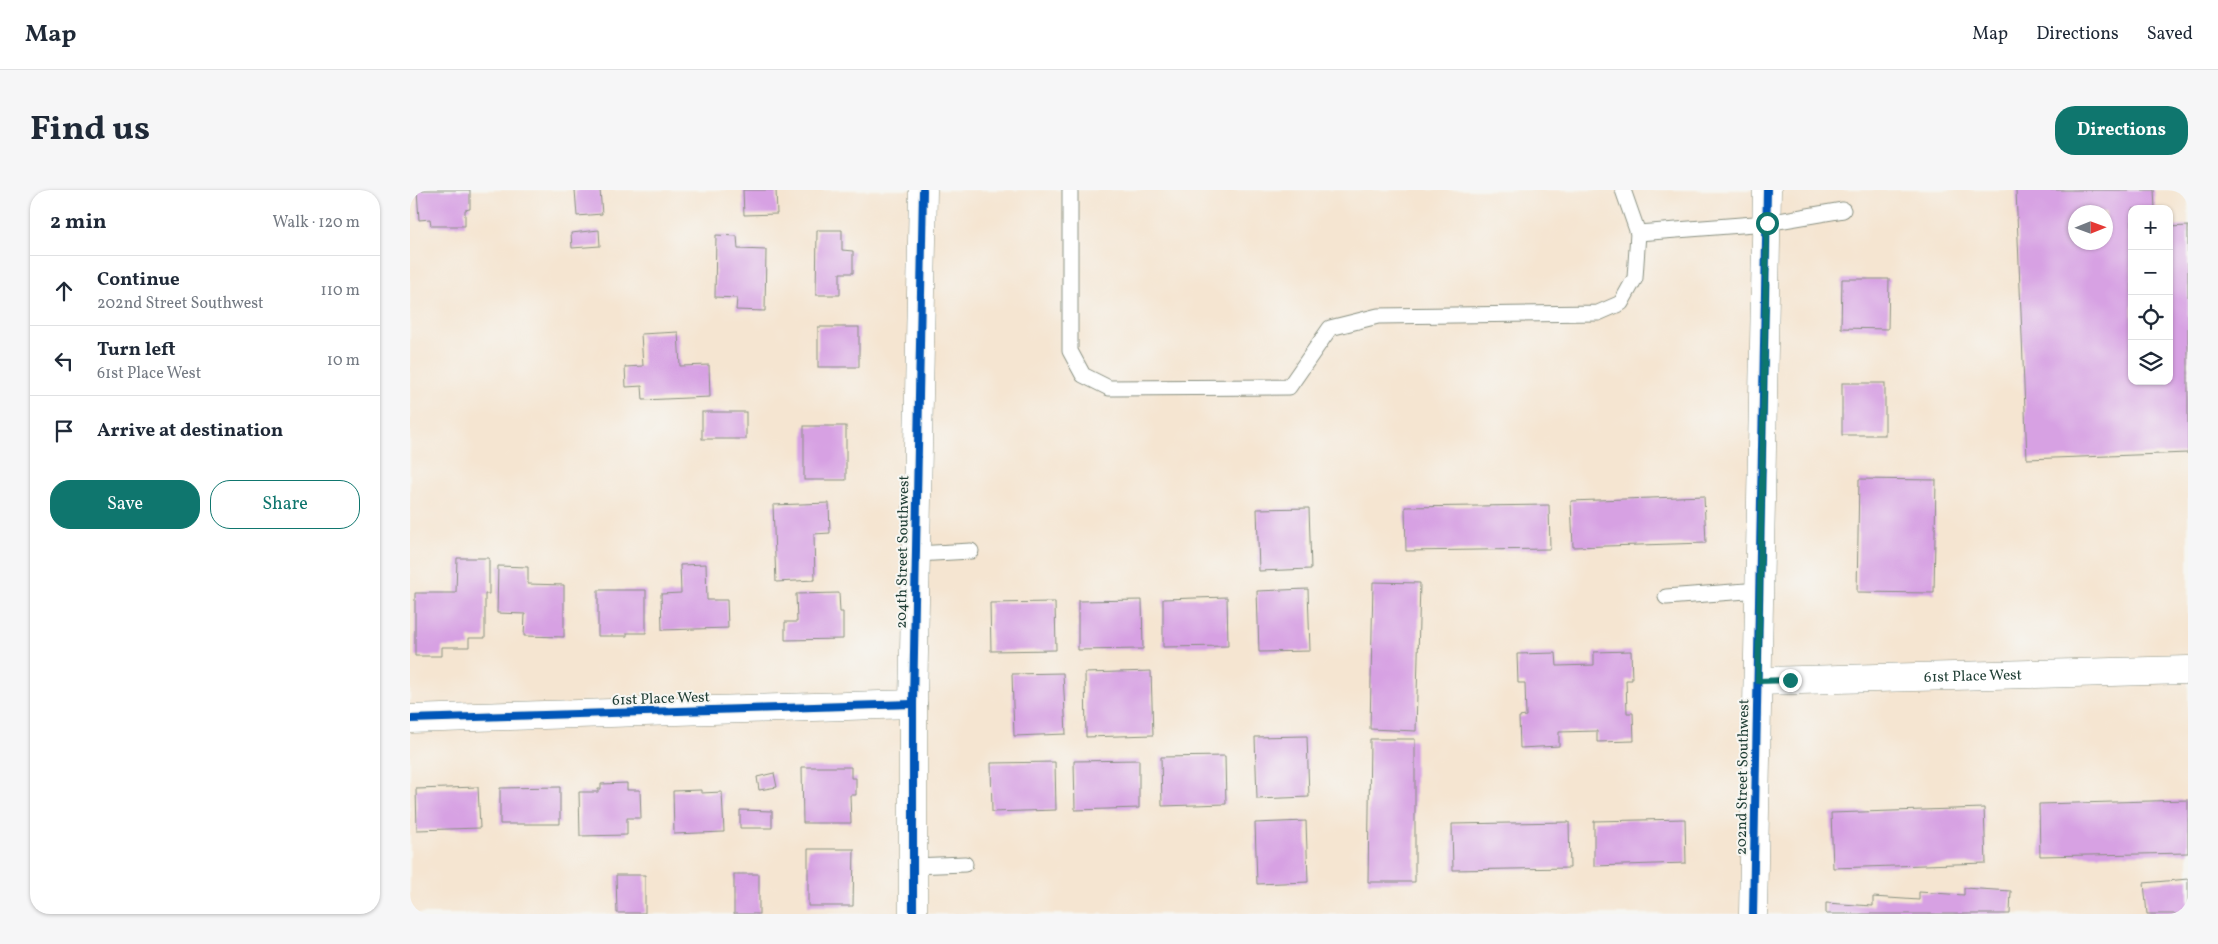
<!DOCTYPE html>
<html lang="en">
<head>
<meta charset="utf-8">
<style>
	body { margin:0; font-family:Vollkorn,serif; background:#f6f6f7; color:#1f2937 }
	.controls { position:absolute; right:15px; top:15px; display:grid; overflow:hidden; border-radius:10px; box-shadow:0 1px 4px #0004 }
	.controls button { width:45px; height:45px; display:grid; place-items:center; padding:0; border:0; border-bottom:1px solid #e0e1e3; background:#fff; color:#1f2937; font:25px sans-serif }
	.compass { position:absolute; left:1658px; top:15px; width:45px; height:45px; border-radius:50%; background:#fff; box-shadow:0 1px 4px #0004; rotate:89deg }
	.stop { position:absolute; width:15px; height:15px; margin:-11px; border:4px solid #0f766e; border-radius:50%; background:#fff }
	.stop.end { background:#0f766e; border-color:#fff; box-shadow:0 1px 5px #0008 }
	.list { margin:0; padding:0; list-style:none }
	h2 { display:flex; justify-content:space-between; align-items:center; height:65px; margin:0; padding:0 20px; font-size:21px }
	h2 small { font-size:16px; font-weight:400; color:#747a83 }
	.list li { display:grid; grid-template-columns:32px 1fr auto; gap:15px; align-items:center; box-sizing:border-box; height:70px; padding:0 20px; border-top:1px solid #e0e1e3 }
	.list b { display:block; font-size:19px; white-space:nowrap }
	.list p { margin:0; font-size:16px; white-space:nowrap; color:#747a83 }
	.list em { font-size:16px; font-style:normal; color:#747a83 }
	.actions { display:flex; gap:10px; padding:15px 20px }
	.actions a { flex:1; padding:11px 0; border:1px solid #0f766e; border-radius:20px; text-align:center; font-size:18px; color:#0f766e }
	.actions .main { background:#0f766e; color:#fff }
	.icon { flex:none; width:28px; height:28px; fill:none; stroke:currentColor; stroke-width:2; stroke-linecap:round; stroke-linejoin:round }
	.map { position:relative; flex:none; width:1778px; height:724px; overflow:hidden; border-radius:20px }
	header { display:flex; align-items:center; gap:30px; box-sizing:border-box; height:70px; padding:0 25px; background:#fff; border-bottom:1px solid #e0e1e3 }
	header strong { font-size:24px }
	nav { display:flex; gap:28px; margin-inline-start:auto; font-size:18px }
	.intro { display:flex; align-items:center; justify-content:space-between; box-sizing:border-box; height:120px; padding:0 30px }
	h1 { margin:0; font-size:35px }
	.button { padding:12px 22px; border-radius:20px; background:#0f766e; color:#fff; font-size:18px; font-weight:700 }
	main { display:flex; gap:30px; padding:0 30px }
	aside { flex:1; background:#fff; border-radius:20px; box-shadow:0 1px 4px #0004 }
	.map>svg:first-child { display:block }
	.building { fill:#d7a1e3; fill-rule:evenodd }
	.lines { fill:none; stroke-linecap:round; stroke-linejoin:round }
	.service-casing { stroke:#8a9182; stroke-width:17 }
	.minor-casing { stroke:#8a9182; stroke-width:29 }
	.service { stroke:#fff; stroke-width:15 }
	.minor { stroke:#fff; stroke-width:28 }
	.cycleway-casing { stroke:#f6f6f2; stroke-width:11 }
	.cycleway { stroke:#0057b8; stroke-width:8 }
	.route { stroke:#0f766e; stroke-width:6 }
	.labels { text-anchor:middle; stroke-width:4; stroke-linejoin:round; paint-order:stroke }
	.street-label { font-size:15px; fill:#1f3d34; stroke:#f6f6f2 }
</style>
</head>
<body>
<header>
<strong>Map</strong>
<nav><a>Map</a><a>Directions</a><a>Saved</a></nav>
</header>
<div class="intro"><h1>Find us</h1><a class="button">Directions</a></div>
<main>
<aside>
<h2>2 min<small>Walk · 120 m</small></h2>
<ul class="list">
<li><svg class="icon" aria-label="ahead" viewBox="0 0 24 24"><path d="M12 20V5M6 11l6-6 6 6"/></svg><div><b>Continue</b><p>202nd Street Southwest</p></div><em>110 m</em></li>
<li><svg class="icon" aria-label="left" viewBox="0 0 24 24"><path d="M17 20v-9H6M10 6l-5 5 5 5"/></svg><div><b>Turn left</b><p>61st Place West</p></div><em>10 m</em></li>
<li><svg class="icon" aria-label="arrive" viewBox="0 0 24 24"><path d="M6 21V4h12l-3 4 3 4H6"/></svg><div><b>Arrive at destination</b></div></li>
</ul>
<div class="actions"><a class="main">Save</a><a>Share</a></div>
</aside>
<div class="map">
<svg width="1778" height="724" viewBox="0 0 1778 724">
	<rect width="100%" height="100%" fill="#f6f6f2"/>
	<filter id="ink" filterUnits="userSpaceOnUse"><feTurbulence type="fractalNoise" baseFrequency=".02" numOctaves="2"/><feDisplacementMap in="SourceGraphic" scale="10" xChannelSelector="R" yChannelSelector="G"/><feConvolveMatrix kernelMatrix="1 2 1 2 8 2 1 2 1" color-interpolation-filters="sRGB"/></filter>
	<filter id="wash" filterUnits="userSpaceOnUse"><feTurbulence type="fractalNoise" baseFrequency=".0096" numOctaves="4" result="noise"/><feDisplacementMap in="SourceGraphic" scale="20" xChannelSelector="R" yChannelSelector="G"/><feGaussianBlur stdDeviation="1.12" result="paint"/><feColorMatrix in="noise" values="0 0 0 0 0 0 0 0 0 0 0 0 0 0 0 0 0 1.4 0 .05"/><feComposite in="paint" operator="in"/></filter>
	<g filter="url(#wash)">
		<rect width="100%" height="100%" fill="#f5e5d1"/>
		<g id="blocks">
			<!-- building -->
			<g class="building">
				<path d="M7 0H60V19L55 20V36H21L20 29 9 30Z"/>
				<path d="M165 0H190L192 24 167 26Z"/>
				<path d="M333 0H366L367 24 334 25Z"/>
				<path d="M1606 0H1744L1745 19H1722V191H1759V37L1778 36V263L1617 269ZM1666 22H1696V52H1666Z"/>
				<path d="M189 40 190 56 162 58 161 43Z"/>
				<path d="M407 40H432V60L443 61V83H430V105H406Z"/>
				<path d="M306 45 327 46 328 59 356 60 355 121 326 120 327 108 305 107Z"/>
				<path d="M1432 89H1479L1478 139 1431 138Z"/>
				<rect x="408" y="137" width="41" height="40"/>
				<path d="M268 142 270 176 299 175 300 207 233 210 232 196 216 197 215 177 233 176 231 144Z"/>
				<rect x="1432" y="193" width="43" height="52"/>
				<rect x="292" y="222" width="44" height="27"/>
				<rect x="394" y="236" width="42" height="54"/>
				<path d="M1449 289 1526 290 1524 403 1447 402Z"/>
				<path d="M1294 306 1296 353 1163 357 1161 311Z"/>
				<path d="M419 313 420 343 404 344 405 390 366 392 363 315Z"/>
				<path d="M1139 315 1140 359 996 361 995 317Z"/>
				<path d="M899 318 901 379 849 381 847 319Z"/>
				<path d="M47 368H79V404H75V448H59V457H32V466H5V403H46Z"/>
				<path d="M296 374 297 410H317L318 438 252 440 251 404 271 403 270 375Z"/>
				<path d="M88 376 118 377V394L154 395V447L114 446 115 424 87 423Z"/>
				<path d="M963 392 1010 393 1006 541 960 539Z"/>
				<path d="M898 399 900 461 849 462 847 401Z"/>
				<path d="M188 400H236V443H217V446H188Z"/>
				<path d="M429 403 430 422H433V449L375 450V432H387L386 404Z"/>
				<path d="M817 407 818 456 753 457V409Z"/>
				<path d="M732 410 733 459 668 460V411Z"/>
				<path d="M645 412 646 460 581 461 580 413Z"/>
				<path d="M1221 461 1222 490H1216L1217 523H1223L1224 551 1187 552V541L1149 542V556L1110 558 1109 527 1116 526 1115 493H1108L1107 464 1146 463 1147 476 1184 475V462Z"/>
				<path d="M741 481 743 545 676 547 675 483Z"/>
				<path d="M653 483 656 544 604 546 602 484Z"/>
				<path d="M897 546 899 607 847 609 845 547Z"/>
				<path d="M960 549H1005V692H958Z"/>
				<path d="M815 566 816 614 752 616 751 567Z"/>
				<path d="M729 570V618L665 620 664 571Z"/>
				<path d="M645 572 646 620 582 622 581 573Z"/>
				<path d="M392 577H441V588H446V605H440L441 633H393Z"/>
				<path d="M364 583 367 597 349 600 347 587Z"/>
				<path d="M217 593V600H230L231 628H217V645L170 646 169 602H188V599H191V594Z"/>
				<path d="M68 597 70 638 7 640 6 599Z"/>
				<path d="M150 597V634H90V598Z"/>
				<path d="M291 600V603L312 602 314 642 264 644 263 601Z"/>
				<path d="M1778 610V663L1630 666 1629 614Z"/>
				<path d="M1574 618 1576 673 1423 678 1421 623Z"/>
				<path d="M330 620 362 621V638H330Z"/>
				<path d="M1275 629 1276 673 1184 676V631Z"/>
				<path d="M896 631 898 692 847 694 845 633Z"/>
				<path d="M1159 632 1160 678 1043 680 1042 634Z"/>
				<path d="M398 659H444L443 716H398Z"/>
				<rect x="324" y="684" width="25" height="40"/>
				<path d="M206 685H235V723H207Z"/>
				<path d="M1778 689V724H1737L1734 693Z"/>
				<path d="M1554 698 1601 701 1600 724H1416V713L1463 716V707L1509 710V702L1554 705Z"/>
			</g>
		</g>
	</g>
	<g filter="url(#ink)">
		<use href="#blocks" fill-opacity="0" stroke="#8a9182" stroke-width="1"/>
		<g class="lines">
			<!-- service casing -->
			<g class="service-casing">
				<g id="service">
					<path d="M660 0V161L673 185 699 198 879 197 920 138 968 126 1188 123 1211 113 1225 88 1228 43 1213 0"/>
					<path d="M1228 43 1357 33 1433 20"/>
					<path d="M506 364 561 361"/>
					<path d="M1256 407 1350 400"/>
					<path d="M503 676 555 674"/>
				</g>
			</g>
			<!-- minor casing -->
			<g class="minor-casing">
				<g id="minor">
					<path id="s1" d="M1348 491 1778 480"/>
					<path d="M0 529 503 514"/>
					<path d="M503 724V514L513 0"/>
					<path d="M1343 724 1357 0"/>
				</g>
			</g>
			<!-- service -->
			<use href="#service" class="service"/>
			<!-- minor -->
			<use href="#minor" class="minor"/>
			<!-- cycleway casing -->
			<g class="cycleway-casing">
				<g id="cycleway">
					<path d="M0 529 503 514"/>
					<path d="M503 724V514L513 0"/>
					<path d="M1343 724 1357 0"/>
				</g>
			</g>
			<!-- cycleway -->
			<use href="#cycleway" class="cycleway"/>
		</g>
	</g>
	<g class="lines" filter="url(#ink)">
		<!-- route -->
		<path class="route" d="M1357 33 1348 491 1380 490"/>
	</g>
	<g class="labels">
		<!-- street labels -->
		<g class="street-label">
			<text transform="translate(492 362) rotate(-89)" y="5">204th Street Southwest</text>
			<text dy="5" stroke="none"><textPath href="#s1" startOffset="215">61st Place West</textPath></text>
			<text transform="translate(251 508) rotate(-2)" y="5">61st Place West</text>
			<text transform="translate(1332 587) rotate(-89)" y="5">202nd Street Southwest</text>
		</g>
	</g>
</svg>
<div class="controls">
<button>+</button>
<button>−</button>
<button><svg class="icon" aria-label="locate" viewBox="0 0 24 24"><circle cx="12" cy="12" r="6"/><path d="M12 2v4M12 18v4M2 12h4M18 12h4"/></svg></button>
<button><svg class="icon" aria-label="layers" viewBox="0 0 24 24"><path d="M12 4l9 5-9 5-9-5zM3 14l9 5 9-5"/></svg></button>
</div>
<svg class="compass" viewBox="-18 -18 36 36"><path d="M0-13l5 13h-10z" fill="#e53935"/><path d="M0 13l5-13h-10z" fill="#747a83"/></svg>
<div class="stop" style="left:1357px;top:33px"></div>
<div class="stop end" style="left:1380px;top:490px"></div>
</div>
</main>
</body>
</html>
